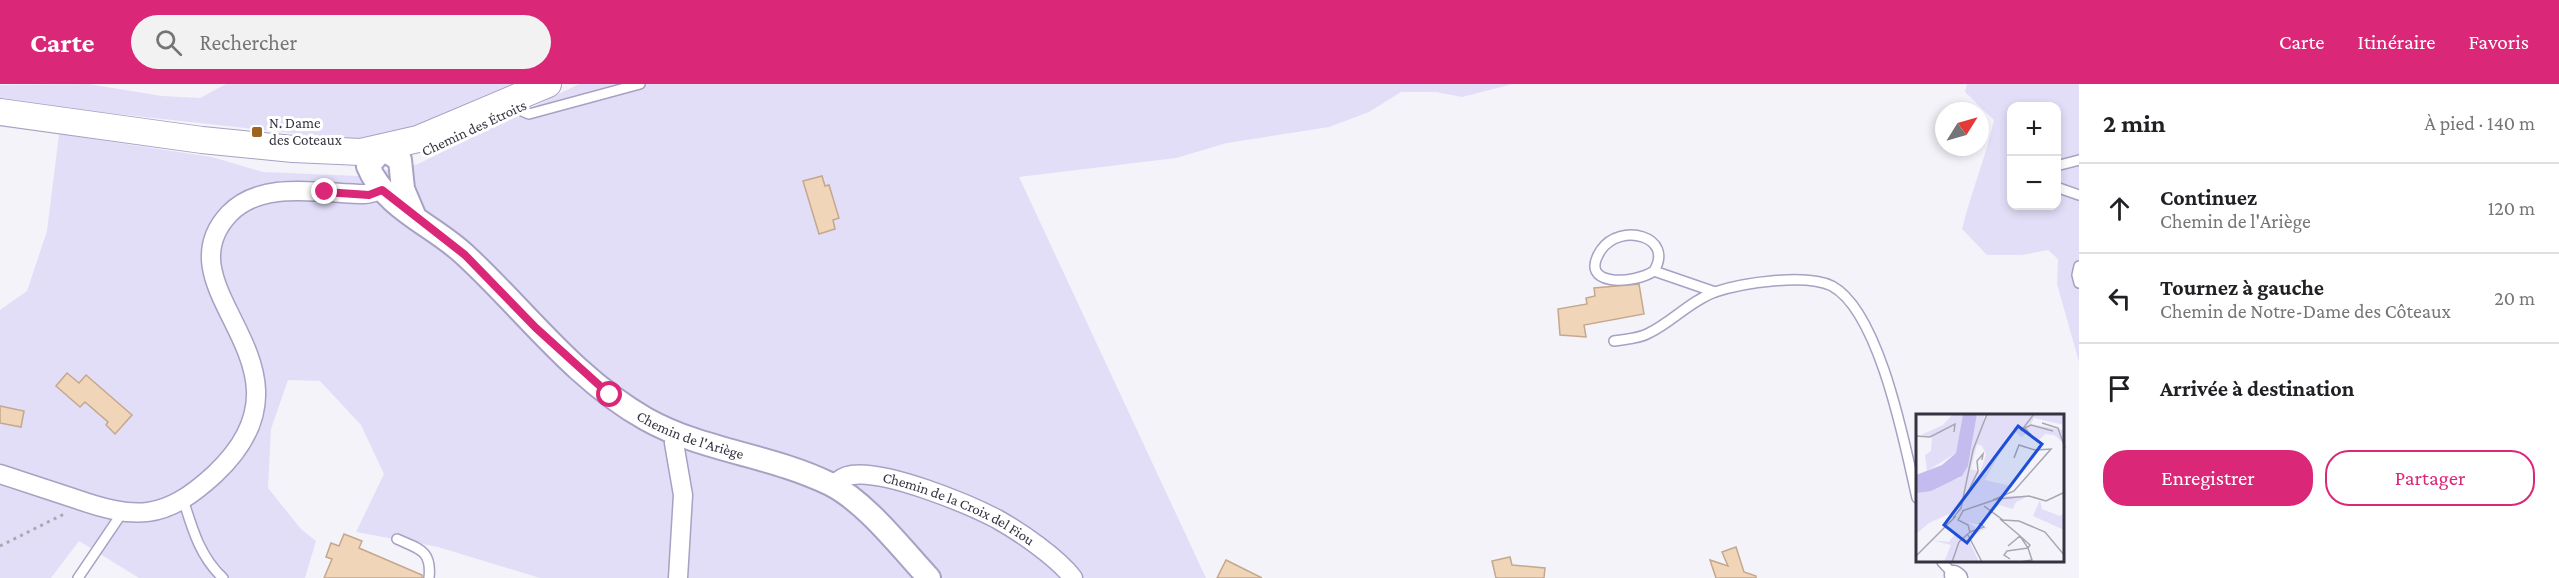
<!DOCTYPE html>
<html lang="fr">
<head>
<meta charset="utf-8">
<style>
	body { margin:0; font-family:"Crimson Pro",serif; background:#f2f2f2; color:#202124 }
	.controls { position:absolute; right:18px; top:18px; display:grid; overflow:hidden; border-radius:12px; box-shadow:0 3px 9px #0003 }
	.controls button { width:54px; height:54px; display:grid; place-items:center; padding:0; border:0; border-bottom:2px solid #e0e0e0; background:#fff; color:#202124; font:30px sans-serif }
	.compass { position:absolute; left:1935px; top:18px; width:54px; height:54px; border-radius:50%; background:#fff; box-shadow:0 3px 9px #0003; rotate:53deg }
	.stop { position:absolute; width:18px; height:18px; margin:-14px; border:4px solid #db2777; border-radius:50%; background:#fff }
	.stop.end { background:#db2777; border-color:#fff; box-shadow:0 2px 6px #0008 }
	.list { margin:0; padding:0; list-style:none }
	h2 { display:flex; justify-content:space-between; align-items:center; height:78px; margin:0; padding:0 24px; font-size:26px }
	h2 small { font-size:20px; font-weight:400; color:#757577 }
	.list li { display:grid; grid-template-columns:39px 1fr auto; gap:18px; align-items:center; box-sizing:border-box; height:90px; padding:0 24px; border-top:2px solid #e0e0e0 }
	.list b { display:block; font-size:22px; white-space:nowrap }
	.list p { margin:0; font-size:20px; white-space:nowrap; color:#757577 }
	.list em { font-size:20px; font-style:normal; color:#757577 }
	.actions { display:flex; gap:12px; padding:18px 24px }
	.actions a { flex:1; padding:14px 0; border:2px solid #db2777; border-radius:24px; text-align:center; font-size:21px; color:#db2777 }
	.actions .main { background:#db2777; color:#fff }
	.icon { flex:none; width:33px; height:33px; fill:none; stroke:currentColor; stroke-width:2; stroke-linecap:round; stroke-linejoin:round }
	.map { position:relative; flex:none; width:2079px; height:494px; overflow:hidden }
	header { display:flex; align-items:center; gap:36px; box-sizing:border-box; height:84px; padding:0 30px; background:#db2777; color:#fff }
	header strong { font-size:28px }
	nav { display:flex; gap:33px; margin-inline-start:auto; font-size:21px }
	.search { width:420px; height:54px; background:#f2f2f2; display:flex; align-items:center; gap:15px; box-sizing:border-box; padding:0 21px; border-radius:33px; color:#757577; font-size:22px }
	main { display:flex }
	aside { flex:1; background:#fff }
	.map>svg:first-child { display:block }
	.green { fill:#e2def8; fill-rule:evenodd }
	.building { fill:#f1d5b9; stroke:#c3a88d; stroke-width:1.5 }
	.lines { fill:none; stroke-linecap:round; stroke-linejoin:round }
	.service-casing { stroke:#a7a1c3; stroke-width:12 }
	.minor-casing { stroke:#a7a1c3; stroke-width:21 }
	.tertiary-casing { stroke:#a7a1c3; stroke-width:26 }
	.secondary-casing { stroke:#a7a1c3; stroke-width:28 }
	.path { stroke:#aaa8b2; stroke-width:3; stroke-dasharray:3 4.5; stroke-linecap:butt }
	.service { stroke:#fff; stroke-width:9 }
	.minor { stroke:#fff; stroke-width:18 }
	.tertiary { stroke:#fff; stroke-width:22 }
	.secondary { stroke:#fff; stroke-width:26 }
	.route { stroke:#db2777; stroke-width:8 }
	.poi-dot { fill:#9d6421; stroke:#fff; stroke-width:2 }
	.labels { text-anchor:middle; stroke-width:6; stroke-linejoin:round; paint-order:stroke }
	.poi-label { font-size:15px; fill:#363341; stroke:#fff; text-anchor:start }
	.street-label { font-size:15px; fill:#363341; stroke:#fff }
	.inset-road { fill:none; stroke:#a8a6b0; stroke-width:1.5 }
	.view { fill:#1d4ed8; fill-opacity:0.15; stroke:#1d4ed8; stroke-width:3 }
	.inset-edge { fill:none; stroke:#363341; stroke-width:3 }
</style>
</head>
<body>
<header>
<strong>Carte</strong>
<div class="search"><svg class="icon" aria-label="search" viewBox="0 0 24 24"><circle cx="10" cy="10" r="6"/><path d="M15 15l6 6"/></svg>Rechercher</div>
<nav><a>Carte</a><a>Itinéraire</a><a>Favoris</a></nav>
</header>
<main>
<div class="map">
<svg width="2079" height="494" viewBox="0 0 2079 494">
	<rect width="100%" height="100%" fill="#f4f3fa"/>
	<!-- green -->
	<g class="green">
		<path d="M88 0 162 12 200 14 226 0H521L441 36 387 52 340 56 282 48 0 17V1Z"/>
		<path d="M579 0H1513L1462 13 1436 8H1401L1369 28 1329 43 1227 59 1176 74 1019 93 1206 494H540L438 463 356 448 384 390 361 341 320 297 288 296 271 345 268 404 301 445 316 457 305 494H139L79 457 51 494H0V226L27 207 47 147 59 50 212 73 263 88 358 92 418 80Z"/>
		<path d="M1967 0H2079V278L2057 200 2058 175 2048 166 2022 171H1987L1962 145C1971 108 1986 73 1994 36L1965 8ZM2012 22H2056V122H2012Z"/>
	</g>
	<!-- building -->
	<g class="building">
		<path d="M822 92 825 102 829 101 839 134 833 136 835 145 819 150 803 97Z"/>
		<path d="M1639 200 1644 230 1584 241 1586 253 1560 251 1558 225 1587 220 1586 214 1595 212 1594 204Z"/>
		<path d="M67 289 79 299 86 291 132 331 115 350 106 341 108 338 85 318 80 323 56 302Z"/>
		<path d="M0 322 24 327 21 343 0 339Z"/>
		<path d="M344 450 362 457 359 464 422 491V494H324L332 475 326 473 331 459 339 462Z"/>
		<path d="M1736 463 1744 488 1756 492V494H1716L1710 476 1728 482 1722 468Z"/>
		<path d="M1510 473 1512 481 1545 484 1544 494H1496L1492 477Z"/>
		<path d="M1226 476 1262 494H1217Z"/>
	</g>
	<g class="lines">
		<!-- service casing -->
		<g class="service-casing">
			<g id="service">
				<path d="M516 16 522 27 529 30 640 0"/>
				<path d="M2056 82 2079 76"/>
				<path d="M2056 103 2079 111"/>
				<path d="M2079 182 2077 191 2079 199"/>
				<path d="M1654 187C1675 152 1620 138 1601 166 1576 204 1635 200 1654 187L1715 208"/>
				<path d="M1614 257C1625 255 1639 255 1649 249 1672 238 1690 217 1715 208 1742 199 1806 189 1832 202 1880 228 1905 362 1917 414"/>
				<path d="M183 415C192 444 200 473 223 494"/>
				<path d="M397 455C419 465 432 466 429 494"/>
				<path d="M1942 478 1954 491"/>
				<path d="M78 494 122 429"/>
			</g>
		</g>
		<!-- minor casing -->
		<g class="minor-casing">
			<g id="minor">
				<path d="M676 351 674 359 683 411 678 494"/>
				<path d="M0 390C24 398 49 406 73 414 136 436 164 437 215 390 331 281 157 207 229 130 262 95 323 110 365 110 371 110 377 106 382 107 387 107 391 109 396 108"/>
				<path id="s1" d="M833 402C838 396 844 392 852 391 886 386 966 419 997 435 1020 448 1057 473 1073 494"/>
				<path d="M1954 491 1958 494"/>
			</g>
		</g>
		<!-- tertiary casing -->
		<g class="tertiary-casing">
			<g id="tertiary">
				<path id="s2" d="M414 131 403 105 400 76 383 65 368 82C385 124 433 141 464 170 524 225 573 294 646 335 703 367 771 371 830 400 866 418 901 464 929 494"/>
			</g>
		</g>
		<!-- secondary casing -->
		<g class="secondary-casing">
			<path id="secondary" d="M0 28 202 56 293 65 361 68 418 55 548 0"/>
		</g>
		<!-- path -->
		<path class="path" d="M0 462 66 429"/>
		<!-- service -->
		<use href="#service" class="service"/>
		<!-- minor -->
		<use href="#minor" class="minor"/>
		<!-- tertiary -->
		<use href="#tertiary" class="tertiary"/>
		<!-- secondary -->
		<use href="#secondary" class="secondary"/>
	</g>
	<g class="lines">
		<!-- route -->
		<path class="route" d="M325 108 369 111 382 106 465 171 536 244 610 311"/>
	</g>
	<!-- markers -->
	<rect class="poi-dot" x="251" y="42" width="12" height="12" rx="3"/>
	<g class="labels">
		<!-- poi labels -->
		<g class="poi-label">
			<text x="269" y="44">N. Dame<tspan x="269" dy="17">des Coteaux</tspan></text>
		</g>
		<!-- street labels -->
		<g class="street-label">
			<text transform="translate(474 44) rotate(-25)" y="5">Chemin des Étroits</text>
			<text dy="5" stroke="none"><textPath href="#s2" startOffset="526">Chemin de l'Ariège</textPath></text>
			<text dy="5" stroke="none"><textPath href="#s1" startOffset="136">Chemin de la Croix del Fiou</textPath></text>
		</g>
	</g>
	<!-- overview -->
	<g transform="translate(1916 330)">
		<rect width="148" height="148" fill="#f4f3fa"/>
		<path d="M37 0H47L40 39 11 57 9 41 15 37 16 23 5 21 27 11ZM61 0H69L45 92 35 102 33 100 13 109 0 120V79L44 64 52 52ZM71 0H148V11L118 4 115 10 148 16V29L138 21 129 20 123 26 110 20 105 23 97 15 69 66 95 72 89 82H113L100 88 97 95 83 91 62 111 52 108 64 116 74 112 52 124 63 148H28L35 131 16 126 33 128 38 121 32 110 41 102 55 55 64 58 70 41 66 32 60 30ZM124 86 126 95 144 102 148 99V116L117 102Z" fill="#e2def8"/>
		<path d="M47 0H61L52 52 46 62 15 77 0 79V61L26 51 40 39Z" fill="#c4bbee"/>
		<path class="inset-road" d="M126 9 142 14 149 34M109 14 115 11 137 17M115 21 109 14 105 17 118 0M0 22 14 23 39 10 38 18M50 82 62 57 61 47 67 40 66 46M77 86 98 77 135 35 119 36 103 31 98 44M68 92 87 106 103 107 129 118 149 142M46 97 81 85 113 82 130 87 149 78M37 104 45 94 57 36 71 0M84 105 103 121 104 122 112 134 114 131 104 122 92 132M54 118 68 113 63 109M52 121 66 148M0 142 40 102M94 145 88 141 91 137 112 134 116 146 104 148M36 148 43 128 54 118 52 111 42 106 47 97"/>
		<path class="view" d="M102 12 126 30 51 129 28 111Z"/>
		<rect width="148" height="148" class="inset-edge"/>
	</g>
</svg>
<div class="controls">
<button>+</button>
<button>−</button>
</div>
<svg class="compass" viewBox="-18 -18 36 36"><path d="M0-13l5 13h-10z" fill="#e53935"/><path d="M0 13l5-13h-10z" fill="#757577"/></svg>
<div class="stop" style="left:610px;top:311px"></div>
<div class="stop end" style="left:325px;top:108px"></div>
</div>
<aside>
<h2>2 min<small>À pied · 140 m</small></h2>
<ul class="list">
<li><svg class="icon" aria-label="ahead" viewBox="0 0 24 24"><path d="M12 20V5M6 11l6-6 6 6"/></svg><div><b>Continuez</b><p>Chemin de l'Ariège</p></div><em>120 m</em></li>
<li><svg class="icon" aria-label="left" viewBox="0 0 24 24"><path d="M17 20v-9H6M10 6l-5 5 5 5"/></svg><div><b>Tournez à gauche</b><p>Chemin de Notre-Dame des Côteaux</p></div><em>20 m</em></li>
<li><svg class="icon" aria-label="arrive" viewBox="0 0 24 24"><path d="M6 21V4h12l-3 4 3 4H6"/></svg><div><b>Arrivée à destination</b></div></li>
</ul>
<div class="actions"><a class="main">Enregistrer</a><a>Partager</a></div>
</aside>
</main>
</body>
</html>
